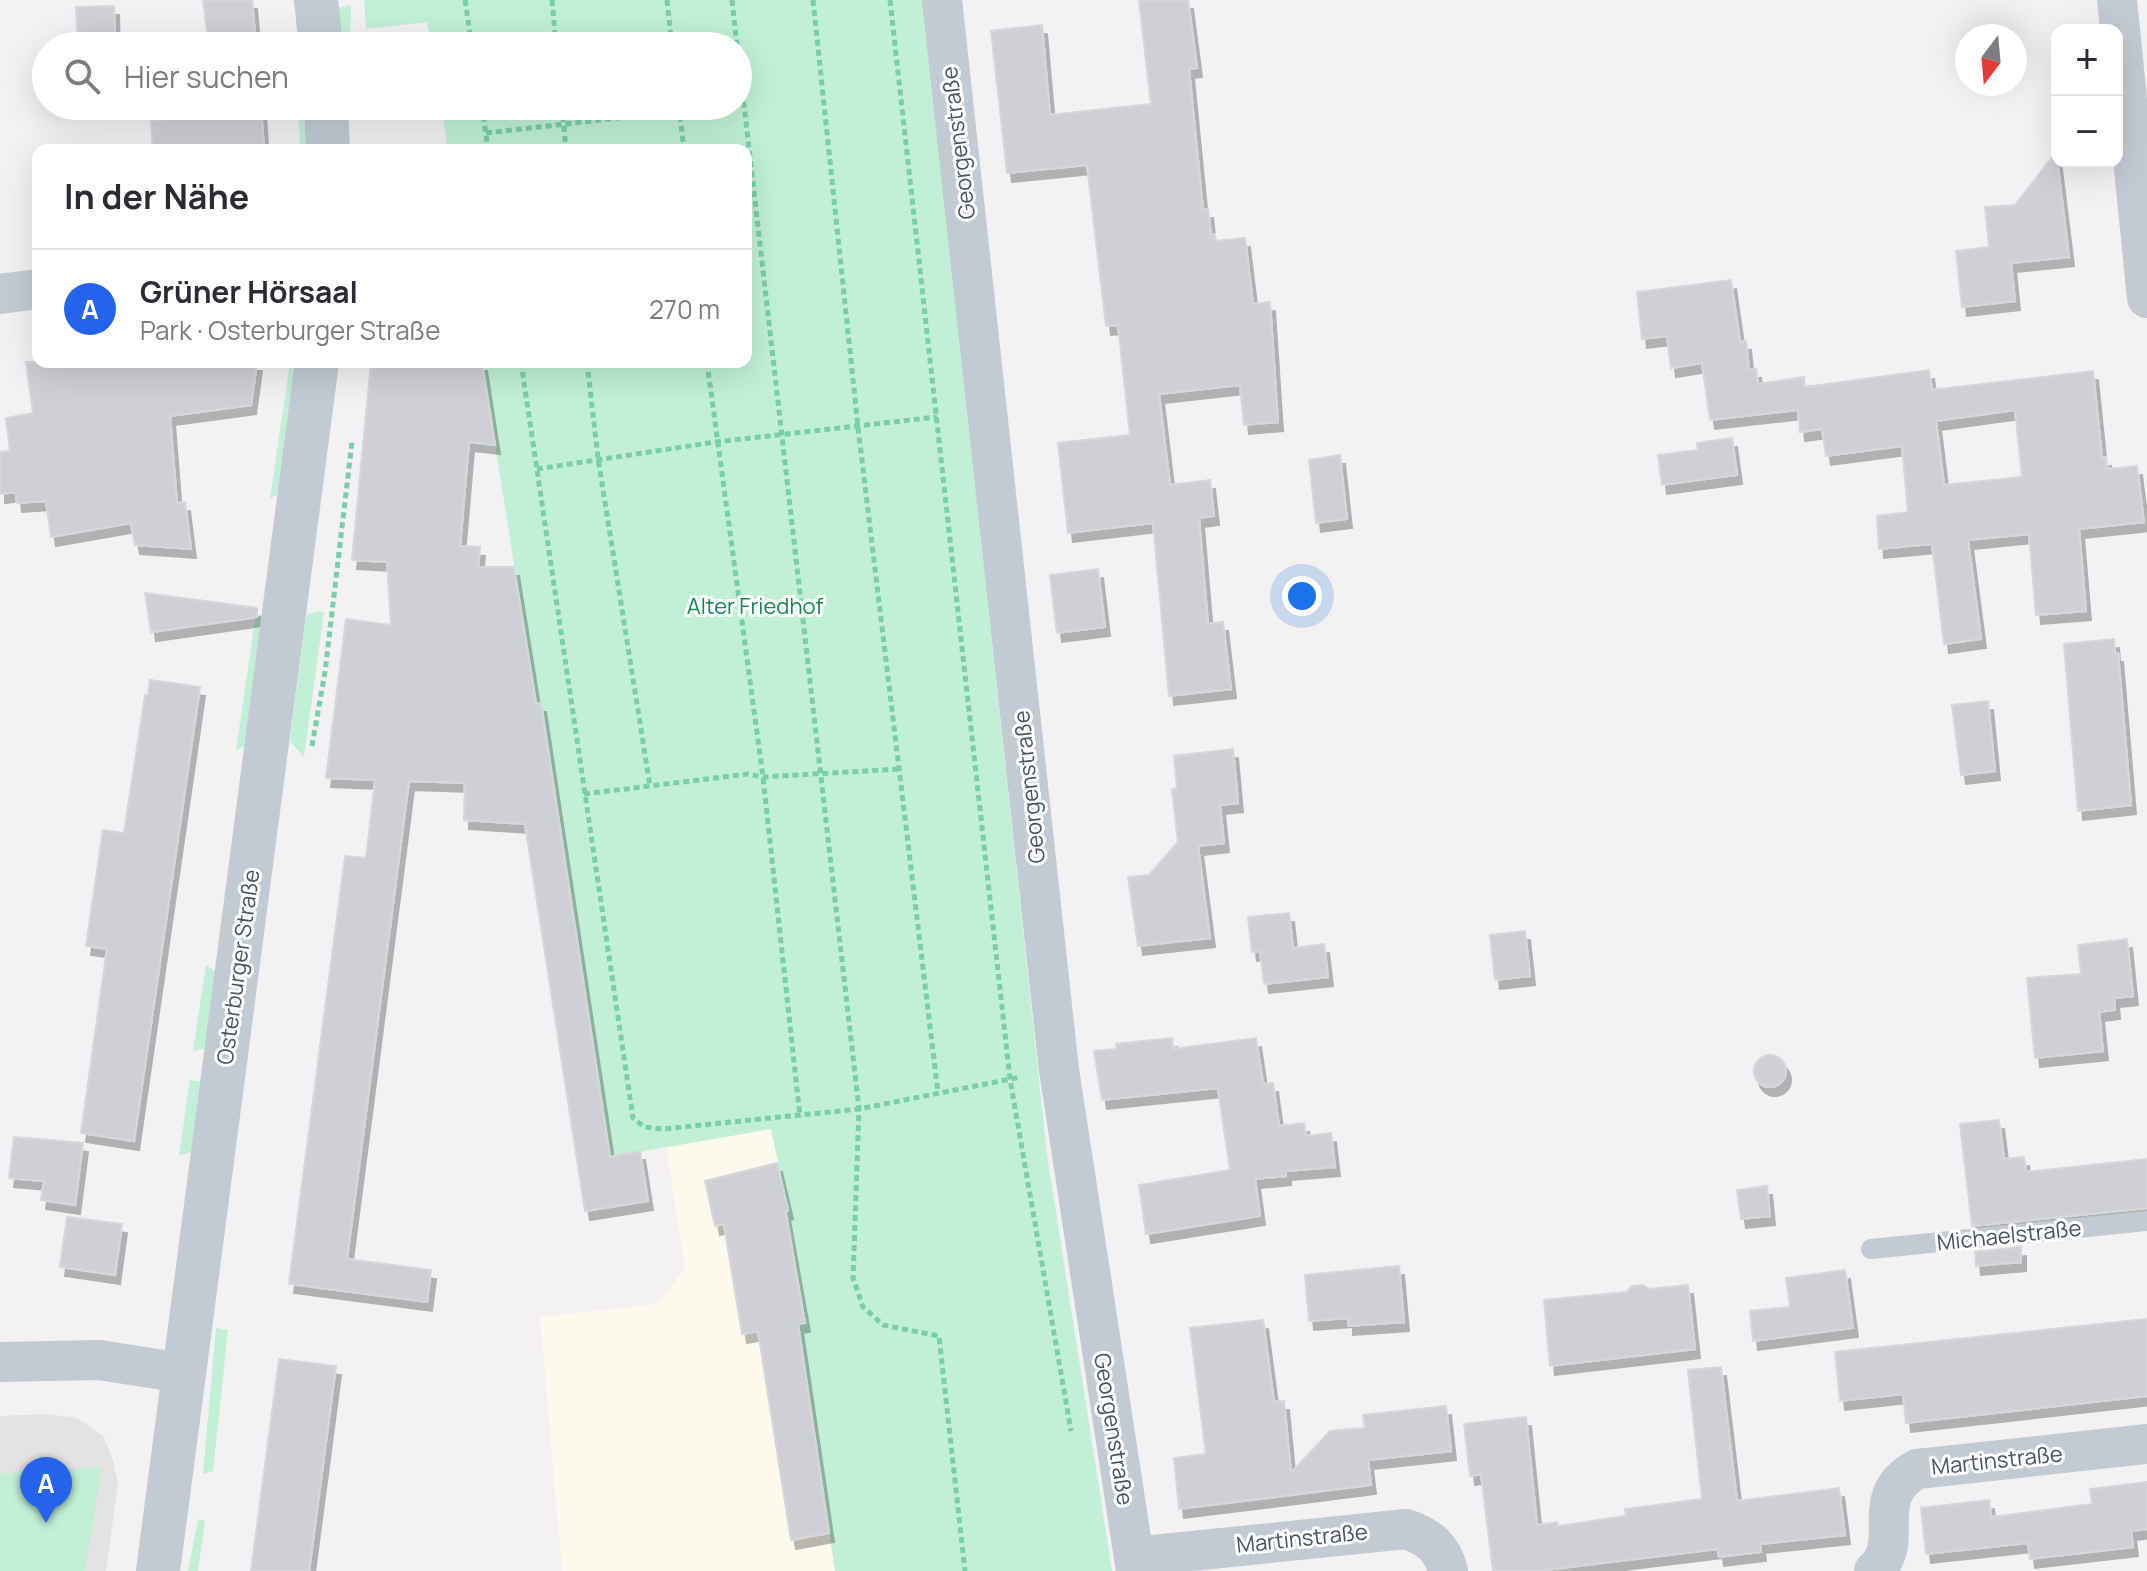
<!DOCTYPE html>
<html lang="de">
<head>
<meta charset="utf-8">
<style>
	body { margin:0; font-family:Manrope,sans-serif; background:#f7f7f7; color:#2b2b33 }
	.controls { position:absolute; right:24px; top:24px; display:grid; overflow:hidden; border-radius:16px; box-shadow:0 8px 32px #0002 }
	.controls button { width:72px; height:72px; display:grid; place-items:center; padding:0; border:0; border-bottom:2px solid #e1e1e2; background:#fff; color:#2b2b33; font:40px sans-serif }
	.compass { position:absolute; left:1955px; top:24px; width:72px; height:72px; border-radius:50%; background:#fff; box-shadow:0 8px 32px #0002; rotate:196deg }
	.you { position:absolute; left:1302px; top:596px; width:28px; height:28px; margin:-20px; border:6px solid #fff; border-radius:50%; background:#1a73e8; box-shadow:0 0 0 12px #1a73e833 }
	.badge { display:grid; place-items:center; width:52px; height:52px; border-radius:50%; background:#2563eb; color:#fff; font-size:26px; font-weight:700 }
	.pin { position:absolute; translate:-50% -66px; filter:drop-shadow(0 2px 4px #0008) }
	.pin::after { content:''; position:absolute; top:42px; width:28px; height:24px; background:inherit; clip-path:polygon(0 0,100% 0,50% 100%) }
	.list { margin:0; padding:0; list-style:none }
	h2 { display:flex; justify-content:space-between; align-items:center; height:104px; margin:0; padding:0 32px; font-size:34px }
	h2 small { font-size:26px; font-weight:400; color:#7c7c81 }
	.list li { display:grid; grid-template-columns:52px 1fr auto; gap:24px; align-items:center; box-sizing:border-box; height:120px; padding:0 32px; border-top:2px solid #e1e1e2 }
	.list b { display:block; font-size:30px; white-space:nowrap }
	.list p { margin:0; font-size:26px; white-space:nowrap; color:#7c7c81 }
	.list em { font-size:26px; font-style:normal; color:#7c7c81 }
	.icon { flex:none; width:44px; height:44px; fill:none; stroke:currentColor; stroke-width:2; stroke-linecap:round; stroke-linejoin:round }
	.map { position:relative; flex:none; width:2147px; height:1571px; overflow:hidden }
	.search { position:absolute; background:#fff; box-shadow:0 8px 32px #0002; left:32px; top:32px; width:720px; height:88px; display:flex; align-items:center; gap:20px; box-sizing:border-box; padding:0 28px; border-radius:44px; color:#7c7c81; font-size:30px }
	.panel { position:absolute; background:#fff; box-shadow:0 8px 32px #0002; left:32px; top:144px; width:720px; height:224px; border-radius:16px }
	.map>svg:first-child { display:block }
	.commercial { fill:#fdf9ec }
	.education { fill:#e4e2e3 }
	.green { fill:#c1f0d6 }
	.building { fill:#ced0d6; stroke:#d5d7dc; stroke-width:2; fill-rule:evenodd; filter:url(#shadow) }
	.lines { fill:none; stroke-linecap:round; stroke-linejoin:round }
	.path { stroke:#78cfaa; stroke-width:5; stroke-dasharray:6 4; stroke-linecap:butt }
	.service { stroke:#c2cad3; stroke-width:20 }
	.minor { stroke:#c2cad3; stroke-width:40 }
	.tertiary { stroke:#c2cad3; stroke-width:44 }
	.labels { text-anchor:middle; stroke-width:6; stroke-linejoin:round; paint-order:stroke }
	.street-label { font-size:22px; fill:#49535f; stroke:#fff }
	.park-label { font-size:22px; fill:#178255; stroke:#fff }
</style>
</head>
<body>
<div class="map">
<svg width="2147" height="1571" viewBox="0 0 2147 1571">
	<defs>
		<filter id="shadow"><feDropShadow dx="5" dy="9" stdDeviation="0" flood-color="#0004"/></filter>
	</defs>
	<rect width="100%" height="100%" fill="#f3f1f1"/>
	<!-- commercial -->
	<path class="commercial" d="M771 1129 788 1210 805 1323 798 1324 835 1571H562L540 1317 658 1304 685 1268 666 1147Z"/>
	<!-- education -->
	<path class="education" d="M47 1414 77 1418 104 1437 113 1460 118 1484 106 1571H0V1416Z"/>
	<!-- green -->
	<g class="green">
		<path d="M364 0H923L1047 1154 1112 1571H835L798 1324 805 1322 788 1210 771 1129 610 1157 541 703H536L482 362H746V150H448L441 106H738V46H432L427 22 366 29Z"/>
		<path d="M351 5 350 46H340L337 8Z"/>
		<path d="M298 106H306L308 150H300Z"/>
		<path d="M290 362H298L280 492 270 499Z"/>
		<path d="M319 611 324 612 304 757 290 741 306 615Z"/>
		<path d="M256 614 263 621 247 745 236 750Z"/>
		<path d="M206 965 217 972 207 1048 193 1051Z"/>
		<path d="M190 1080 202 1082 193 1151 179 1156Z"/>
		<path d="M216 1328 228 1330 213 1471 203 1474Z"/>
		<path d="M102 1467 85 1571H0V1474Z"/>
		<path d="M198 1519 205 1521 198 1571H188Z"/>
	</g>
	<!-- building -->
	<g class="building">
		<path d="M203 0H252L256 46H209Z"/>
		<path d="M1139 0H1188L1197 68 1189 69 1203 210 1208 209 1211 235 1215 234V241L1245 238 1253 304 1270 302 1278 422 1244 425 1240 385 1159 394 1170 485 1210 480 1214 516 1199 518 1208 624 1223 622 1231 689 1169 696 1153 523 1068 533 1058 443 1130 435 1118 325 1106 326 1087 165 1007 173 991 31 1042 25 1050 115 1151 104Z"/>
		<path d="M114 6 115 42 78 44 76 7Z"/>
		<path d="M212 106H261L264 150H153L151 121 212 114Z"/>
		<path d="M2056 152 2069 257 2011 263 2015 301 1962 307 1956 251 1989 247 1985 207 2015 205Z"/>
		<path d="M1731 280 1740 342 1746 341 1749 370 1756 369 1758 384 1804 377 1805 387 1929 370 1932 390 2093 371 2102 458 2106 457 2107 469 2137 466 2144 522 2079 529 2086 611 2036 615 2029 534 1968 540 1981 639 1944 644 1932 544 1879 549 1877 516 1908 512 1902 446 1826 456 1822 429 1800 432 1798 410 1710 420 1702 363 1671 368 1667 336 1642 339 1637 292ZM2015 410 2022 477 1944 485 1936 421Z"/>
		<path d="M26 362H257L251 405 170 416 177 503 185 502 191 549 135 545 131 523 51 537 46 501 17 503 16 492 0 494V452L10 451 6 418 33 413Z"/>
		<path d="M371 362H482L495 445 469 442 460 546 480 547 478 567H514L536 703H541L610 1157 640 1151 648 1201 585 1211 525 824 464 820 465 783 409 781 347 1259 431 1270 427 1302 289 1284 345 856 366 858 375 780 326 778 346 619 391 625 387 562 352 560Z"/>
		<path d="M1732 438 1737 475 1662 485 1658 455 1698 450 1697 443Z"/>
		<path d="M1340 455 1347 519 1316 523 1309 460Z"/>
		<path d="M1098 569 1105 627 1057 633 1050 575Z"/>
		<path d="M145 593 257 608V617L151 632Z"/>
		<path d="M2114 639 2115 653H2118L2131 805 2078 811 2064 644Z"/>
		<path d="M150 680 200 687 134 1141 81 1133 107 949 86 946 103 830 124 833 145 695H148Z"/>
		<path d="M1988 701 1995 771 1961 775 1952 705Z"/>
		<path d="M1233 749 1238 803 1220 805 1224 843 1198 846 1210 938 1138 946 1128 877 1149 875 1178 842 1172 789 1177 788 1174 756Z"/>
		<path d="M1289 913 1293 948 1324 944 1328 977 1264 984 1260 951 1252 952 1248 917Z"/>
		<path d="M1525 931 1530 976 1495 980 1490 935Z"/>
		<path d="M2127 939 2133 996 2114 998 2115 1010 2099 1012 2103 1051 2035 1058 2027 978 2081 974 2078 945Z"/>
		<path d="M1172 1038 1173 1049 1256 1038 1263 1084 1273 1083 1279 1126 1304 1123 1306 1136 1331 1133 1335 1167 1286 1171V1176L1255 1179 1260 1216 1146 1234 1139 1185 1230 1170 1218 1088 1102 1100 1094 1051 1117 1049 1116 1044Z"/>
		<circle cx="1770" cy="1071" r="16"/>
		<path d="M1999 1120 2004 1159 2024 1157 2026 1172 2147 1159V1208L1972 1226 1960 1124Z"/>
		<path d="M14 1137 83 1143 75 1205 41 1200 44 1181 9 1178Z"/>
		<path d="M777 1163 788 1210 785 1211 805 1323 798 1324 829 1533 791 1540 758 1331 742 1334 724 1224 715 1226 705 1181Z"/>
		<path d="M1767 1186 1770 1216 1741 1219 1737 1190Z"/>
		<path d="M67 1217 122 1224 115 1275 60 1267Z"/>
		<path d="M2021 1247V1262L1976 1266 1975 1252Z"/>
		<path d="M1399 1266 1404 1322 1348 1326V1318L1309 1321 1305 1275Z"/>
		<path d="M1845 1270 1853 1328 1753 1341 1750 1311 1790 1307 1786 1278Z"/>
		<path d="M1643 1285 1649 1289 1688 1285 1695 1349 1550 1366 1544 1300 1627 1292 1632 1286Z"/>
		<path d="M2147 1319V1396L1906 1423 1903 1394 1840 1401 1835 1352Z"/>
		<path d="M1263 1320 1274 1402 1284 1401 1291 1473 1330 1431 1365 1428 1363 1415 1446 1406 1451 1451 1368 1460 1371 1485 1179 1509 1174 1458 1206 1454 1190 1328Z"/>
		<path d="M279 1359 336 1366 309 1571H251Z"/>
		<path d="M1721 1367 1737 1501 1839 1488 1845 1535 1760 1544 1761 1552 1719 1557 1718 1549 1537 1571H1493L1481 1474 1470 1476 1464 1424 1526 1417 1537 1525 1557 1522 1558 1526 1626 1516 1625 1509 1702 1499 1688 1370Z"/>
		<path d="M2147 1482V1529L2131 1531 2133 1547 2030 1559 2028 1543 1926 1554 1921 1508 1989 1500 1991 1517 2092 1504 2090 1489Z"/>
	</g>
	<g class="lines">
		<!-- path -->
		<g class="path">
			<path d="M465 0 472 46"/>
			<path d="M552 0 556 46"/>
			<path d="M667 0 672 46"/>
			<path d="M732 0 737 46"/>
			<path d="M813 0 858 427 938 1093"/>
			<path d="M890 0 1010 1079 1071 1431"/>
			<path d="M738 52 859 1109 853 1278 863 1307 883 1325 939 1336 965 1571"/>
			<path d="M482 106 488 150"/>
			<path d="M562 106 566 150"/>
			<path d="M679 106 684 150"/>
			<path d="M486 133 679 111"/>
			<path d="M521 362 633 1118 644 1127 663 1129 859 1109 1021 1077"/>
			<path d="M587 362 598 458 650 786"/>
			<path d="M707 362 763 777 800 1117"/>
			<path d="M537 469 715 442 937 417"/>
			<path d="M312 746 325 672 352 442"/>
			<path d="M584 794 748 774 763 777 899 769"/>
		</g>
		<!-- service -->
		<path class="service" d="M1871 1249 2147 1221"/>
		<!-- minor -->
		<g class="minor">
			<path d="M942 0 1059 1070 1136 1571"/>
			<path d="M2117 0 2147 298"/>
			<path d="M0 294 38 289"/>
			<path d="M0 1362 99 1360 183 1373"/>
			<path d="M1134 1557 1406 1529C1429 1537 1442 1547 1448 1571"/>
			<path d="M1874 1571C1908 1541 1865 1498 1917 1469L2147 1444"/>
		</g>
		<!-- tertiary -->
		<g class="tertiary">
			<path d="M316 0 321 46"/>
			<path d="M326 106 328 150"/>
			<path d="M158 1571 317 362"/>
		</g>
	</g>
	<g class="labels">
		<!-- street labels -->
		<g class="street-label">
			<text transform="translate(958 143) rotate(-97)" y="8">Georgenstraße</text>
			<text transform="translate(1029 787) rotate(-96)" y="8">Georgenstraße</text>
			<text transform="translate(238 967) rotate(-82)" y="8">Osterburger Straße</text>
			<text transform="translate(2009 1235) rotate(-6)" y="8">Michaelstraße</text>
			<text transform="translate(1114 1429) rotate(81)" y="8">Georgenstraße</text>
			<text transform="translate(1997 1460) rotate(-6)" y="8">Martinstraße</text>
			<text transform="translate(1302 1538) rotate(-6)" y="8">Martinstraße</text>
		</g>
		<!-- park labels -->
		<g class="park-label">
			<text x="755" y="614">Alter Friedhof</text>
		</g>
	</g>
</svg>
<div class="controls">
<button>+</button>
<button>−</button>
</div>
<svg class="compass" viewBox="-18 -18 36 36"><path d="M0-13l5 13h-10z" fill="#e53935"/><path d="M0 13l5-13h-10z" fill="#7c7c81"/></svg>
<div class="you"></div>
<div class="pin badge" style="left:46px;top:1523px">A</div>
<div class="search"><svg class="icon" aria-label="search" viewBox="0 0 24 24"><circle cx="10" cy="10" r="6"/><path d="M15 15l6 6"/></svg>Hier suchen</div>
<section class="panel">
<h2>In der Nähe<small></small></h2>
<ul class="list">
<li><span class="badge">A</span><div><b>Grüner Hörsaal</b><p>Park · Osterburger Straße</p></div><em>270 m</em></li>
</ul>
</section>
</div>
</body>
</html>
